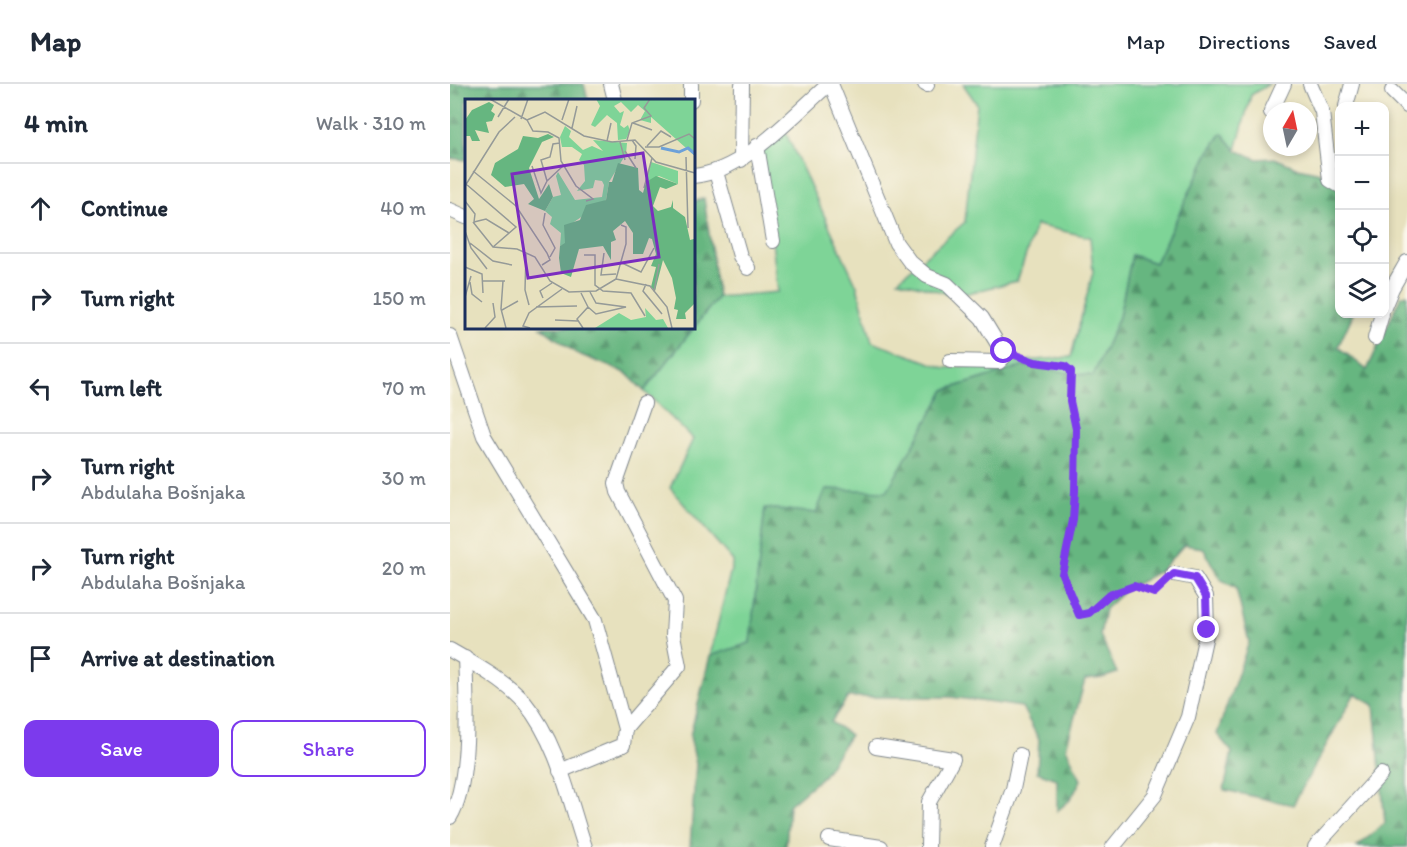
<!DOCTYPE html>
<html lang="en">
<head>
<meta charset="utf-8">
<style>
	body { margin:0; font-family:Itim,sans-serif; background:#f2f2f3; color:#1f2937 }
	.controls { position:absolute; right:18px; top:18px; display:grid; overflow:hidden; border-radius:12px; box-shadow:0 3px 9px #0003 }
	.controls button { width:54px; height:54px; display:grid; place-items:center; padding:0; border:0; border-bottom:2px solid #e0e1e3; background:#fff; color:#1f2937; font:30px sans-serif }
	.compass { position:absolute; left:813px; top:18px; width:54px; height:54px; border-radius:50%; background:#fff; box-shadow:0 3px 9px #0003; rotate:9deg }
	.stop { position:absolute; width:18px; height:18px; margin:-14px; border:4px solid #7c3aed; border-radius:50%; background:#fff }
	.stop.end { background:#7c3aed; border-color:#fff; box-shadow:0 2px 6px #0008 }
	.list { margin:0; padding:0; list-style:none }
	h2 { display:flex; justify-content:space-between; align-items:center; height:78px; margin:0; padding:0 24px; font-size:26px }
	h2 small { font-size:20px; font-weight:400; color:#747a83 }
	.list li { display:grid; grid-template-columns:39px 1fr auto; gap:18px; align-items:center; box-sizing:border-box; height:90px; padding:0 24px; border-top:2px solid #e0e1e3 }
	.list b { display:block; font-size:22px; white-space:nowrap }
	.list p { margin:0; font-size:20px; white-space:nowrap; color:#747a83 }
	.list em { font-size:20px; font-style:normal; color:#747a83 }
	.actions { display:flex; gap:12px; padding:18px 24px }
	.actions a { flex:1; padding:14px 0; border:2px solid #7c3aed; border-radius:12px; text-align:center; font-size:21px; color:#7c3aed }
	.actions .main { background:#7c3aed; color:#fff }
	.icon { flex:none; width:33px; height:33px; fill:none; stroke:currentColor; stroke-width:2; stroke-linecap:round; stroke-linejoin:round }
	.map { position:relative; flex:none; width:957px; height:763px; overflow:hidden }
	header { display:flex; align-items:center; gap:36px; box-sizing:border-box; height:84px; padding:0 30px; background:#fff; border-bottom:2px solid #e0e1e3 }
	header strong { font-size:28px }
	nav { display:flex; gap:33px; margin-inline-start:auto; font-size:21px }
	main { display:flex }
	aside { flex:1; background:#fff }
	.map>svg:first-child { display:block }
	.green { fill:#7ed497; stroke:#4c827a; stroke-width:1.5 }
	.forest { fill:url(#forest-firs); stroke:#40726f; stroke-width:1.5 }
	.lines { fill:none; stroke-linecap:round; stroke-linejoin:round }
	.minor-casing { stroke:#81888e; stroke-width:16 }
	.path { stroke:#81888e; stroke-width:2; stroke-dasharray:4.5 4.5; stroke-linecap:butt }
	.minor { stroke:#fff; stroke-width:14 }
	.route { stroke:#7c3aed; stroke-width:8 }
	.inset-river { fill:none; stroke:#6ca1d9; stroke-width:3 }
	.inset-road { fill:none; stroke:#959a98; stroke-width:1.5 }
	.view { fill:#7b2cbf; fill-opacity:0.15; stroke:#7b2cbf; stroke-width:3 }
	.inset-edge { fill:none; stroke:#1b2f5e; stroke-width:3 }
</style>
</head>
<body>
<header>
<strong>Map</strong>
<nav><a>Map</a><a>Directions</a><a>Saved</a></nav>
</header>
<main>
<aside>
<h2>4 min<small>Walk · 310 m</small></h2>
<ul class="list">
<li><svg class="icon" aria-label="ahead" viewBox="0 0 24 24"><path d="M12 20V5M6 11l6-6 6 6"/></svg><div><b>Continue</b></div><em>40 m</em></li>
<li><svg class="icon" aria-label="right" viewBox="0 0 24 24"><path d="M7 20v-9h11M14 6l5 5-5 5"/></svg><div><b>Turn right</b></div><em>150 m</em></li>
<li><svg class="icon" aria-label="left" viewBox="0 0 24 24"><path d="M17 20v-9H6M10 6l-5 5 5 5"/></svg><div><b>Turn left</b></div><em>70 m</em></li>
<li><svg class="icon" aria-label="right" viewBox="0 0 24 24"><path d="M7 20v-9h11M14 6l5 5-5 5"/></svg><div><b>Turn right</b><p>Abdulaha Bošnjaka</p></div><em>30 m</em></li>
<li><svg class="icon" aria-label="right" viewBox="0 0 24 24"><path d="M7 20v-9h11M14 6l5 5-5 5"/></svg><div><b>Turn right</b><p>Abdulaha Bošnjaka</p></div><em>20 m</em></li>
<li><svg class="icon" aria-label="arrive" viewBox="0 0 24 24"><path d="M6 21V4h12l-3 4 3 4H6"/></svg><div><b>Arrive at destination</b></div></li>
</ul>
<div class="actions"><a class="main">Save</a><a>Share</a></div>
</aside>
<div class="map">
<svg width="957" height="763" viewBox="0 0 957 763">
	<defs>
		<pattern id="forest-firs" width="22" height="20" patternUnits="userSpaceOnUse" patternTransform="scale(1.5)"><rect width="22" height="20" fill="#66b680"/><path d="M5 1l3.5 6h-7zM16 11l3.5 6h-7z" fill="#53946c"/></pattern>
	</defs>
	<rect width="100%" height="100%" fill="#fbf7ec"/>
	<filter id="ink" filterUnits="userSpaceOnUse"><feTurbulence type="fractalNoise" baseFrequency=".0167" numOctaves="2"/><feDisplacementMap in="SourceGraphic" scale="12" xChannelSelector="R" yChannelSelector="G"/><feConvolveMatrix kernelMatrix="1 2 1 2 8 2 1 2 1" color-interpolation-filters="sRGB"/></filter>
	<filter id="wash" filterUnits="userSpaceOnUse"><feTurbulence type="fractalNoise" baseFrequency=".008" numOctaves="4" result="noise"/><feDisplacementMap in="SourceGraphic" scale="24" xChannelSelector="R" yChannelSelector="G"/><feGaussianBlur stdDeviation="1.35" result="paint"/><feColorMatrix in="noise" values="0 0 0 0 0 0 0 0 0 0 0 0 0 0 0 0 0 1.4 0 .05"/><feComposite in="paint" operator="in"/></filter>
	<g filter="url(#wash)">
		<rect width="100%" height="100%" fill="#e7e1be"/>
		<!-- green -->
		<path class="green" d="M513 0H819L801 11 786 66 772 49 759 68 705 179 682 171 669 233 643 292 574 282 495 306 437 408 376 405 367 429 315 424 300 559 260 572 283 477 220 404 243 355 194 307 268 213 328 208 311 65 333 43 407 202 422 258 495 284 621 273 643 188 640 153 586 141 567 197 506 212 448 196 515 138 527 20Z"/>
		<!-- forest -->
		<g class="forest">
			<path d="M0 0H134L138 16H16V76L0 74Z"/>
			<path d="M772 49 786 66 807 75 825 74 848 84 889 93 890 230H903L888 263 917 286 951 212 957 210V763H907L935 739 924 621 905 609 843 721 774 706 782 668 767 650 799 558 786 504 770 495 753 464 734 461 710 487 675 506 655 525 650 551 667 589 652 594 635 596 616 664 631 696 620 716 607 727V695L587 688 589 656 572 623 501 613H398L381 638 400 651 373 692 339 721 336 763H240L246 680 240 652 260 572 300 559 315 424 366 429 376 405 437 407 495 306 574 282 643 292 669 233 682 171 705 179 759 68Z"/>
			<path d="M254 114 268 213 194 307 176 289 126 269 91 243H243V118Z"/>
		</g>
	</g>
	<g filter="url(#ink)">
		<g class="lines">
			<!-- minor casing -->
			<g class="minor-casing">
				<g id="minor">
					<path d="M161 0 165 16"/>
					<path d="M241 0V16"/>
					<path d="M381 0 446 159 460 178 477 192 497 200 532 234 555 272 549 278 500 277"/>
					<path d="M475 0 477 1"/>
					<path d="M860 0 872 28 880 96 890 102"/>
					<path d="M942 7 957 22"/>
					<path d="M896 22 902 0"/>
					<path d="M821 28 834 0"/>
					<path d="M307 62 323 157"/>
					<path d="M291 76 292 0"/>
					<path d="M266 88 290 172 298 184"/>
					<path d="M243 92C294 88 341 33 379 0"/>
					<path d="M0 126 16 133"/>
					<path d="M934 223 942 204 957 178"/>
					<path d="M0 252 34 352 145 536 175 645 173 661 110 687"/>
					<path d="M925 254 932 230"/>
					<path d="M0 566C23 579 58 599 75 619 108 659 119 715 135 763"/>
					<path d="M175 645 229 582 223 551 225 517 168 408 166 399 194 319"/>
					<path d="M426 663 503 675 479 718 478 763"/>
					<path d="M0 733C21 699 17 616 15 574"/>
					<path d="M379 755 431 763"/>
					<path d="M542 763 563 705 570 671"/>
					<path d="M663 763 705 711 738 633 757 546 756 512 745 494 724 490"/>
					<path d="M865 763 931 690"/>
				</g>
			</g>
			<!-- path -->
			<path class="path" d="M566 271C580 276 612 280 621 287L620 317 625 345V407L623 436 611 490 629 531 639 529 659 511 684 502 704 509 715 498"/>
			<!-- minor -->
			<use href="#minor" class="minor"/>
		</g>
	</g>
	<g class="lines" filter="url(#ink)">
		<!-- route -->
		<path class="route" d="M554 267 585 278 615 282 621 287 620 317 626 345 625 407 623 436 612 490 629 531 639 529 659 511 684 502 704 509 724 490 745 494 756 512 757 546"/>
	</g>
	<!-- overview -->
	<g transform="translate(15 15)">
		<rect width="230" height="230" fill="#e7e1be"/>
		<path d="M131 0H229V56L186 18V24L175 21 180 12 173 6 166 13 156 3 149 7 155 14 159 12 155 26 159 29 163 26 165 32 161 40 153 41 152 24 142 16 130 28 126 26 135 7ZM100 27 106 32 104 38 118 51 127 47 138 52 128 41 162 44 161 55 144 83 141 101 106 125 100 145 95 147 96 134 85 125 87 118 80 112 88 98 96 96 91 77 93 73 110 101 137 98 139 86 137 82 130 81 128 89 112 92 120 82 119 66 114 61 117 55 107 48H97L95 38ZM186 63 213 72V85L194 77 181 83ZM180 209 191 221 198 220 203 229H130L154 214 166 221 181 218Z" fill="#7ed497"/>
		<path d="M24 3 29 6 26 12 30 15 27 22 21 23 24 34 10 31 15 42H7L5 37H0V21L7 11ZM83 35 89 38 77 43 64 69 74 100 84 85 88 98 80 112 63 105 69 100 59 85 40 88 26 76 30 64 53 50 58 37 73 39ZM153 64 173 69 174 91 178 94 181 83 191 77 213 85 201 90 195 88 188 107 193 112 206 108 208 101V109L220 118 225 141 229 140V205L220 214 221 220H211L213 211 209 210 211 199 207 179 198 161 190 192 186 188 191 168 186 167 191 155 187 140 184 139 178 155H168V134L160 122 148 132 151 141 146 143V161L138 147 114 150 106 178 96 174 94 159 95 147 100 144 99 126 115 121 121 106 141 101 144 83H147Z" fill="#66b680"/>
		<path class="inset-river" d="M196 49 214 53 223 49 230 55"/>
		<path class="inset-road" d="M25 0 62 21M33 18 44 0M56 20 63 0M62 21 80 13 119 37 147 43 170 41 191 63 230 74M62 21 68 32 83 33 94 39 96 62 111 87 128 100 121 102M97 21 104 0M168 24 187 31M107 29 112 7M162 41 167 24 186 17 179 9 185 0M167 41 171 47 170 60M142 42 146 24M155 43 160 61M182 47 196 32 206 38M180 48H194L224 35 230 40M160 52 171 69M221 58 223 129M67 67 76 94 82 82 76 61 85 58 88 45 95 44M8 72 51 107 82 154 85 161 77 166M82 82 99 66M1 85 51 128 28 148M0 87 34 33 50 18M179 89 187 59M0 102 10 115 9 123M80 114 78 126 90 149 85 158M8 123 28 148 52 150 70 158 85 182 104 193 131 192 151 180M9 123 21 120 44 134M0 132 6 149 22 170M5 144 28 162 47 166M61 154 60 191 64 206M139 154 136 176 151 175M119 156H130V186L138 192 166 194 180 217M155 163 176 173 189 149M0 168 17 175 18 194M151 180 185 187 202 208 207 229M151 180 161 145V128L156 126M17 182H40M38 182 36 210 41 229M5 183 7 195 17 203M181 185 178 192 197 215M189 193 194 165M116 194 123 208 112 220 118 229M0 198 6 177M78 199 75 192 87 184M71 208 112 207M123 208 131 215 161 208 131 204 125 193M37 211 53 202M90 221 113 222M20 229 30 218 28 204M65 229 58 227 64 214 97 190"/>
		<path class="view" d="M178 54 194 158 63 179 47 75Z"/>
		<rect width="230" height="230" class="inset-edge"/>
	</g>
</svg>
<div class="controls">
<button>+</button>
<button>−</button>
<button><svg class="icon" aria-label="locate" viewBox="0 0 24 24"><circle cx="12" cy="12" r="6"/><path d="M12 2v4M12 18v4M2 12h4M18 12h4"/></svg></button>
<button><svg class="icon" aria-label="layers" viewBox="0 0 24 24"><path d="M12 4l9 5-9 5-9-5zM3 14l9 5 9-5"/></svg></button>
</div>
<svg class="compass" viewBox="-18 -18 36 36"><path d="M0-13l5 13h-10z" fill="#e53935"/><path d="M0 13l5-13h-10z" fill="#747a83"/></svg>
<div class="stop" style="left:554px;top:267px"></div>
<div class="stop end" style="left:757px;top:546px"></div>
</div>
</main>
</body>
</html>
